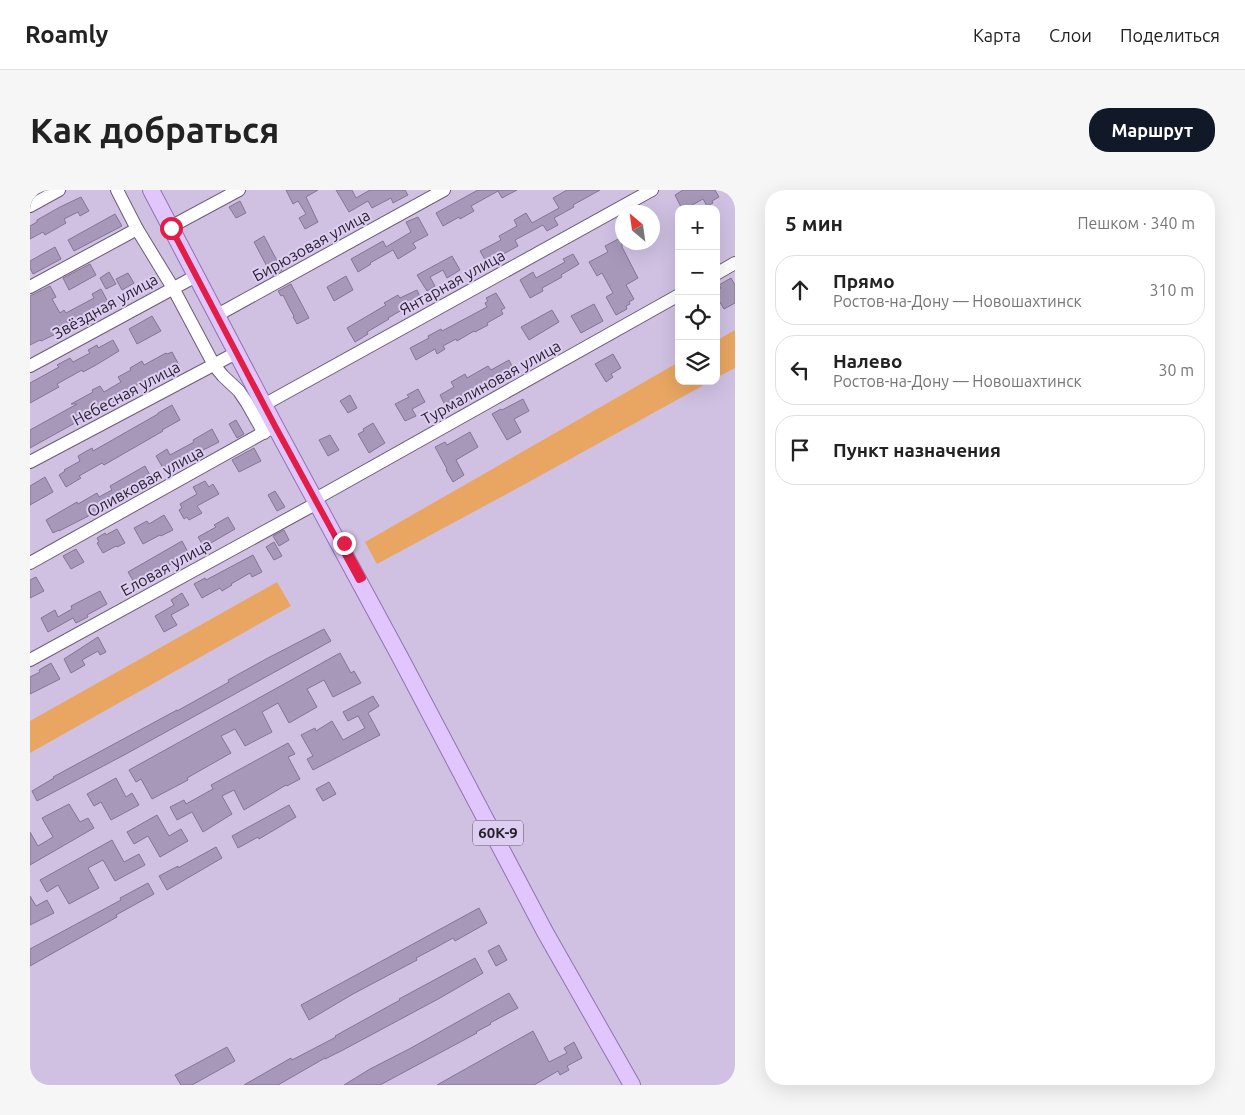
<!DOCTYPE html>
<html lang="ru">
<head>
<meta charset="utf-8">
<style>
	body { margin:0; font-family:Ubuntu,sans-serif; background:#f6f6f6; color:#222 }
	.controls { position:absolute; right:15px; top:15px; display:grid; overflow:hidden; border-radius:10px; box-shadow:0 5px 20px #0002 }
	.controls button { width:45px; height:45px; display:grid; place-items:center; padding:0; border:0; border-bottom:1px solid #e0e0e0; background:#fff; color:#222; font:25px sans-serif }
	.compass { position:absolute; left:585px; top:15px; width:45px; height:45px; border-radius:50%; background:#fff; box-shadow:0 5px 20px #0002; rotate:331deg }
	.stop { position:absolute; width:15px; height:15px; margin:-11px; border:4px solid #e11d48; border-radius:50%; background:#fff }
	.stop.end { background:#e11d48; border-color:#fff; box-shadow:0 1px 5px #0008 }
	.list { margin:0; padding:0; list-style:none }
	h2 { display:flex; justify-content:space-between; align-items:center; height:65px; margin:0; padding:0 20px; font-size:21px }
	h2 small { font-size:16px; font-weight:400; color:#767676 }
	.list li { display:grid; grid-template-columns:32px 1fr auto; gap:15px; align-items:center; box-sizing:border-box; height:70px; margin:0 10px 10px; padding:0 10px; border:1px solid #e0e0e0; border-radius:20px }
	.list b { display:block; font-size:19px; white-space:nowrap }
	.list p { margin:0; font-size:16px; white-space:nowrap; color:#767676 }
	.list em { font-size:16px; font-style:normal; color:#767676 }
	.icon { flex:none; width:28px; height:28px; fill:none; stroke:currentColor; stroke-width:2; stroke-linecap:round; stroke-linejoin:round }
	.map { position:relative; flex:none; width:705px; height:895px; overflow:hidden; border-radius:20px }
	header { display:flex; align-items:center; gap:30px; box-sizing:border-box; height:70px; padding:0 25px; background:#fff; border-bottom:1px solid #e0e0e0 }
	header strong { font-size:24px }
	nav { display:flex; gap:28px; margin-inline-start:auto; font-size:18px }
	.intro { display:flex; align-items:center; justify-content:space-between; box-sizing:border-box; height:120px; padding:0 30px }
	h1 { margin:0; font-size:35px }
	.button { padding:12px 22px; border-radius:20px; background:#111827; color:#fff; font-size:18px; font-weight:700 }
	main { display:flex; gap:30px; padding:0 30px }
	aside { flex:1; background:#fff; border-radius:20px; box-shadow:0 5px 20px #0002 }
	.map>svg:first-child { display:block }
	.green { fill:#e8a662 }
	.building { fill:#a798b9; stroke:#847595 }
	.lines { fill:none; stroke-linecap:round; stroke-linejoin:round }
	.minor-casing { stroke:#6a5c7b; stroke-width:14 }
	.major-casing { stroke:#9173b2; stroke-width:18 }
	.minor { stroke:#fff; stroke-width:12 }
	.major { stroke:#e0c6fd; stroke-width:16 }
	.route { stroke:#e11d48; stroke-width:6 }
	.labels { text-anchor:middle; stroke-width:4; stroke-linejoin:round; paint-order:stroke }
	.shield { fill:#ddcdf1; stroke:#5c5366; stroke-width:1 }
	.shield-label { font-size:15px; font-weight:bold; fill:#241f2b }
	.street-label { font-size:16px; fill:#241f2b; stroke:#ddcdf1 }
</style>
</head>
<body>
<header>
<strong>Roamly</strong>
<nav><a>Карта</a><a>Слои</a><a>Поделиться</a></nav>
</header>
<div class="intro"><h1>Как добраться</h1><a class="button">Маршрут</a></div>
<main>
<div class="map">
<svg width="705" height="895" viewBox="0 0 705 895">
	<rect width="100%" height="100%" fill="#d0c1e3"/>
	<!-- green -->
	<g class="green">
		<path d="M705 140V178L686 188V151Z"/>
		<path d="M649 172V191H681L497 293 347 374 335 352Z"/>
		<path d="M247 392 261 416 0 563V531Z"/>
	</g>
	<!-- building -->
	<g class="building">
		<path d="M256 0H288L276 7 288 32 275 39 269 28 276 24 268 11 263 14Z"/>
		<path d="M306 0H322L326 8 340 0H375L378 5 363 13 361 8 342 18 338 11 319 22Z"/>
		<path d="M448 0H487L472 8 468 1 441 16 444 21 430 29 429 27 413 36 406 23Z"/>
		<path d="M537 0H570L543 15 544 17 524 28 528 35 517 41 513 35 485 50 488 56 457 73 450 61 471 50 469 46 487 36 484 30 496 23 502 33 529 18 523 8Z"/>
		<path d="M653 0H685L689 7 682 11 683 13 677 16 673 9 655 19H652L645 5Z"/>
		<path d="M51 7 59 21 50 26 48 22 34 29 36 33 15 45 13 42 0 49V36L7 32V30L30 17Z"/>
		<path d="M210 11 216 23 206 28 199 17Z"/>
		<path d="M85 24 92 36 44 61 38 50Z"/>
		<path d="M388 27 398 45 383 53 386 58 368 69 363 60 340 73 341 74 328 82 321 69 353 51 356 57 381 42 376 32Z"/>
		<path d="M234 46 252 80 242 86 224 52Z"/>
		<path d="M592 47V57L608 88 596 95 604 109 599 112 600 114 596 116 597 119 586 125 576 107 583 103 572 83 567 86 559 72 578 62 575 56Z"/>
		<path d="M25 57 31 69 3 84 0 78V71Z"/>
		<path d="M543 64 549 74 531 85 532 87 512 98 513 101 500 108 490 90 503 82 506 88 535 72 533 69Z"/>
		<path d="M422 66 430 80 417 88 413 80 400 87 405 96 397 101 387 85Z"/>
		<path d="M60 74 66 85 39 100 33 88Z"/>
		<path d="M79 82 86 94 76 99 70 88Z"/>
		<path d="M98 83 104 93 92 100 86 89Z"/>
		<path d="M316 86 323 100 304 111 297 97Z"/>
		<path d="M701 88 705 95V113L694 119 686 106V100L691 98 689 95Z"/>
		<path d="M261 94 279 128 267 134 263 127 264 126 260 119 253 105 251 106 248 101Z"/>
		<path d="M20 96 26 107 22 109 30 123 34 120 36 123 64 108 62 104 71 99 79 114 30 142 11 151 10 150 0 155V106Z"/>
		<path d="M387 100 391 109 358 128 359 129 337 142 338 144 325 152 317 138 356 115 354 113 368 105 370 108Z"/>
		<path d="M466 103 475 118 471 120 473 124 457 133 458 135 445 142 444 141 427 151 426 149 413 156 415 159 407 164 405 159 386 170 380 158 399 148 398 146 411 139 412 141 457 117 455 113 458 111 456 108Z"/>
		<path d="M564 114 573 131 551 143 541 126Z"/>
		<path d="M522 120 529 132 499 150 491 137Z"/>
		<path d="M122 126 131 141 107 154 99 139Z"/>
		<path d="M83 150 89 161 66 175 53 182 52 180 27 194 29 197 0 213V193L29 177 27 175 40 168 43 172 60 163 58 160 67 155 68 158Z"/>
		<path d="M142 162 150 177 141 182 140 180 124 189 122 186 92 204 94 208 85 214 82 209 44 231 45 233 0 258V240L47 214H41L63 202 62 200 70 196 74 202 91 192 88 187 101 180 100 178 112 171 114 175 136 163 137 164Z"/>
		<path d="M583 164 591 178 581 184 583 187 576 192 565 174Z"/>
		<path d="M479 170 485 182 455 198 453 195 438 203 440 206 417 219 410 205 424 197 421 192 435 184 437 188 458 176 461 180Z"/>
		<path d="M388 199 395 212 382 219 386 226 375 231 365 214 379 207 377 205Z"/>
		<path d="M320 205 327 218 318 223 310 211Z"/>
		<path d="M493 209 499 221 484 229 491 242 477 250 462 224 471 219 472 220Z"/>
		<path d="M142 215 150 230 132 240 133 241 74 275 72 273 49 286 51 288 36 297 29 285 35 281 34 280 50 271 48 266 62 258 63 261 128 224V223Z"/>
		<path d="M206 230 214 244 207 248 199 234Z"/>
		<path d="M343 233 355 253 339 263 328 244 334 241 333 239Z"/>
		<path d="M182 239 189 252 134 280 126 266 137 259 140 265 164 252 163 250Z"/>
		<path d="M440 242 448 257 426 270 434 285 423 292 416 280 417 279 405 257 415 252 417 255Z"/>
		<path d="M300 245 309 260 298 266 289 250Z"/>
		<path d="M224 258 231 271 209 282 202 270Z"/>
		<path d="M115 276 122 289 76 315V317L29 341V340L23 343 16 330 47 312 48 314 67 303 69 307 82 300 80 296Z"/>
		<path d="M15 287 23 302 0 315V296Z"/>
		<path d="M175 291 179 297 183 294 189 304 167 316 172 323 159 330 157 327 154 329 149 320 152 318 150 314 167 304 163 297Z"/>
		<path d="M245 301 255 317 247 321 238 305Z"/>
		<path d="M134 325 143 340 131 346 130 345 113 354 104 338 117 331 119 334Z"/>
		<path d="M198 327 205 339 174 357 168 347 186 337 184 335Z"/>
		<path d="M87 339 95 353 87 357 86 356 73 363 67 353 69 352 67 348 75 343 76 345Z"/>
		<path d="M254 340 259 350 249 356 243 346Z"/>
		<path d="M152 351 159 364 105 394 98 382Z"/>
		<path d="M244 352 252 366 244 370 236 357Z"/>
		<path d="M46 359 54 372 41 379 33 366Z"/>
		<path d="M223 365 232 382 222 387 220 383 201 394 202 395 192 401 190 398 172 408 164 394 175 388 176 390Z"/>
		<path d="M6 387 14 401 0 408V390Z"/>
		<path d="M70 401 77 414 57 425 58 427 46 433 43 428 18 442 11 428 25 420 28 427 42 419 41 416Z"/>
		<path d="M152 403 159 415 141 425 147 435 134 442 125 426 144 415 141 410Z"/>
		<path d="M294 439 301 451 96 564 7 611 2 601 24 588 23 587 147 520V521L199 492 198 490 236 469Z"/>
		<path d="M68 447 76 462 70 465 68 461 52 470 55 475 41 483 34 469Z"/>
		<path d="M310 463 321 483 324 481 331 493 303 507 294 490 277 499 287 517 259 533 248 513 232 522 242 542 215 556 205 539 191 546 201 563 157 588 158 590 122 609 111 589 106 592 99 580Z"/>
		<path d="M21 473 30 489 0 504V487L10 482 9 480Z"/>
		<path d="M343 506 349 516 338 523 350 545 283 580 277 569 283 566 271 545 285 538 286 541 302 531 313 550 335 538 328 526 318 531 313 522Z"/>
		<path d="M258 553 265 564 258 567 270 589 257 596 256 595 214 620 204 600 192 606 202 624 173 642 162 622 147 630 140 617 154 610 156 614 183 599 181 595Z"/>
		<path d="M86 588 96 607 102 603 109 615 81 630 71 612 64 616 57 604Z"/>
		<path d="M299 592 306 604 293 611 286 599Z"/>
		<path d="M39 614 50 632 58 628 64 638 0 675V642L8 656 23 647 12 628Z"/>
		<path d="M259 615 266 627 229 649 228 647 208 658 202 646Z"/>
		<path d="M127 625 139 646 151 639 158 651 130 667 118 646 104 654 97 642Z"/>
		<path d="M82 650 94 672 109 664 115 675 85 691 73 670 58 678 69 698 39 714 28 695 17 702 10 690Z"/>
		<path d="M186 657 192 668 137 700 129 686 148 676V678Z"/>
		<path d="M118 693 124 704 86 725 87 727 0 776V759L91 710 90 708Z"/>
		<path d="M0 706 6 716 17 710 24 723 0 735Z"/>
		<path d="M449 718 457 733 425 751 423 748 405 758 386 768 387 770 323 804 279 830 271 815Z"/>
		<path d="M469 755 477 770 466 776 458 761Z"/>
		<path d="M445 768 453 783 410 808 313 860 295 869V868L248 895H214L261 868 262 870 306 847 305 846 370 810 369 809Z"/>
		<path d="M479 803 488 818 460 833 461 834 446 842 447 843 350 895H314L340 879 381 858Z"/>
		<path d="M503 841 519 872 537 863 534 858 544 852 552 868 537 876 539 880 530 885 528 881 504 895H407Z"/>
		<path d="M197 857 205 871 162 895H151L145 885Z"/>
	</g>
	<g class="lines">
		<!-- minor casing -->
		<g class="minor-casing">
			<g id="minor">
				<path d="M87 0 107 39 143 98 184 175 193 186 209 201 217 213 234 243"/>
				<path d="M0 16 29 0"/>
				<path d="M144 35 209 0"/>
				<path d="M686 84 705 73"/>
				<path d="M0 97 107 39"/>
				<path d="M191 123 414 0"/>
				<path d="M0 176 166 86"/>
				<path d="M239 212 622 0"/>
				<path d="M0 272 206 163"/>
				<path d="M289 307 649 105"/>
				<path d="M0 373 240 239"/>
				<path d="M0 470 287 313"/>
			</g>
		</g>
		<!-- major casing -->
		<g class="major-casing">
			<path id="major" d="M121 0 245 236 370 467 515 742 602 895"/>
		</g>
		<!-- minor -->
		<use href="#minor" class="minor"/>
		<!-- major -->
		<use href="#major" class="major"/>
	</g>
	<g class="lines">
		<!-- route -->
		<path class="route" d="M141 38 245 236 329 390 333 388 314 353"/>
	</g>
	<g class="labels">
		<!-- shield labels -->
		<rect class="shield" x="443" y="630.5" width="50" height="25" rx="4"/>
		<g class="shield-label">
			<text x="468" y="648">60К-9</text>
		</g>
		<!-- street labels -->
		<g class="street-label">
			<text transform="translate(281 55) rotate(-29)" y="6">Бирюзовая улица</text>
			<text transform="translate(422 92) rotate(-29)" y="6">Янтарная улица</text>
			<text transform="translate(75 116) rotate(-29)" y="6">Звёздная улица</text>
			<text transform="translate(461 192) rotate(-29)" y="6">Турмалиновая улица</text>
			<text transform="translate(96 203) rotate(-28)" y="6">Небесная улица</text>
			<text transform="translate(115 291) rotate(-29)" y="6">Оливковая улица</text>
			<text transform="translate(136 377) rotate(-29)" y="6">Еловая улица</text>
		</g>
	</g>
</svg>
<div class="controls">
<button>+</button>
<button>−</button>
<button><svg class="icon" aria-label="locate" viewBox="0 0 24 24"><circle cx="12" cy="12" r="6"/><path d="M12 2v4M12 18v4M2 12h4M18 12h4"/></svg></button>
<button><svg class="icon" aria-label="layers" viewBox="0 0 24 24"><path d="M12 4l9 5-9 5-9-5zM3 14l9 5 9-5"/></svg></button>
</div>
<svg class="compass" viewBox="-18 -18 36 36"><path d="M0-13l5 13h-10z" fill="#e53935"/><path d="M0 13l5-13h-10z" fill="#767676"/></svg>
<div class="stop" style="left:141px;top:38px"></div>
<div class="stop end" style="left:314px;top:353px"></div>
</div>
<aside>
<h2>5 мин<small>Пешком · 340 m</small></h2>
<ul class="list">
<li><svg class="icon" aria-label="ahead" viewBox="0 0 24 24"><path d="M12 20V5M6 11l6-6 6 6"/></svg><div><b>Прямо</b><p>Ростов-на-Дону — Новошахтинск</p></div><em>310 m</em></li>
<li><svg class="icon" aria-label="left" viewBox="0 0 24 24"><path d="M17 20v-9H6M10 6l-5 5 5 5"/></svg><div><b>Налево</b><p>Ростов-на-Дону — Новошахтинск</p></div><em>30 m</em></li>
<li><svg class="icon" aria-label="arrive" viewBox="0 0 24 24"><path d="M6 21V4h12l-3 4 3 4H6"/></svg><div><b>Пункт назначения</b></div></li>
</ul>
</aside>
</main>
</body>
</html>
